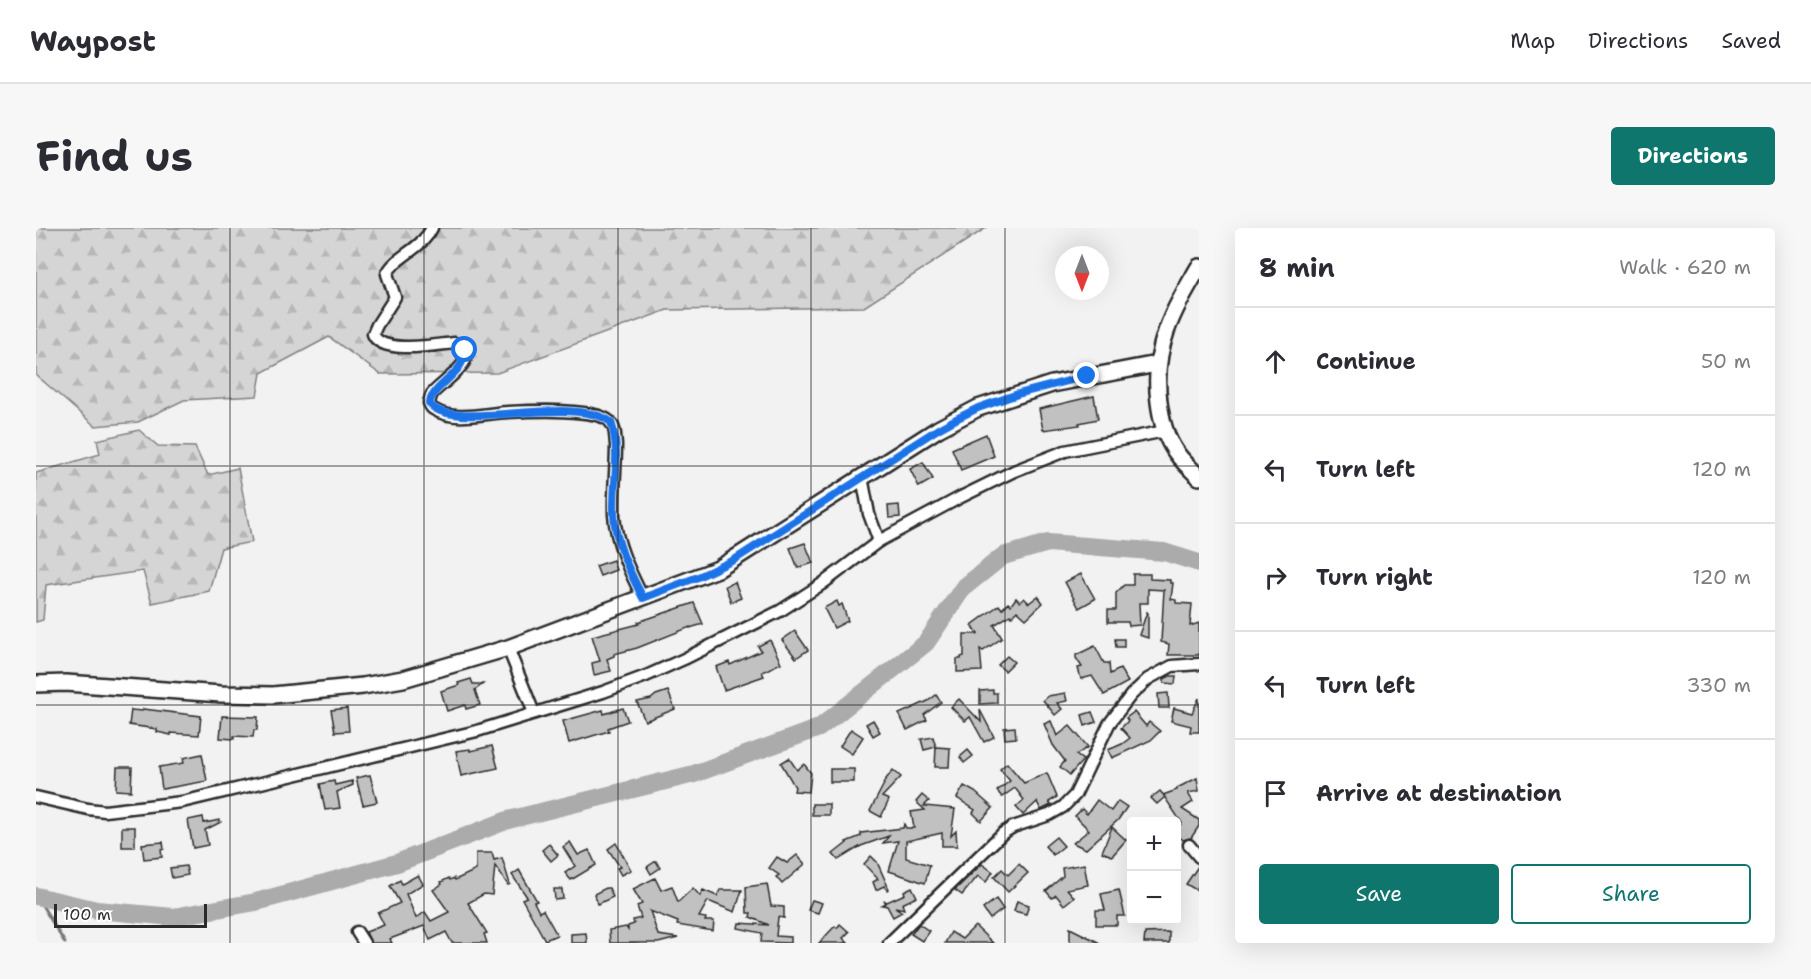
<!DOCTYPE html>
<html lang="en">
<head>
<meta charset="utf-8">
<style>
	body { margin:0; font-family:"Shantell Sans",sans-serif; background:#f7f7f7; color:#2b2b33 }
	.controls { position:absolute; right:18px; bottom:18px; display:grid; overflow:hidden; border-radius:6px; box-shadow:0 6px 24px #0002 }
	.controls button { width:54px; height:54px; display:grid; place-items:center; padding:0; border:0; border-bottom:2px solid #e1e1e2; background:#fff; color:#2b2b33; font:30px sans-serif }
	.compass { position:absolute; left:1019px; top:18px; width:54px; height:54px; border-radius:50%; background:#fff; box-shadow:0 6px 24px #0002; rotate:180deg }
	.scale { position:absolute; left:18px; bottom:15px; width:153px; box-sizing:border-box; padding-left:6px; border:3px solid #2b2b2b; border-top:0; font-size:16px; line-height:21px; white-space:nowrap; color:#2b2b2b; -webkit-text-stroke:4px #fff; paint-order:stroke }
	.stop { position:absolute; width:18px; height:18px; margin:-14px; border:4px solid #1a73e8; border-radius:50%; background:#fff }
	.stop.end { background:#1a73e8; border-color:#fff; box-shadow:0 2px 6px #0008 }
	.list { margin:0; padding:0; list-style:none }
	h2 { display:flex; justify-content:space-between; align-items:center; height:78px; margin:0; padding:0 24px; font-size:26px }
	h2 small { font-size:20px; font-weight:400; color:#7c7c81 }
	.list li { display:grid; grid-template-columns:39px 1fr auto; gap:18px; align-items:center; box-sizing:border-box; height:108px; padding:0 24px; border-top:2px solid #e1e1e2 }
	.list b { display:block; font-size:22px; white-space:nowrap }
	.list em { font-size:20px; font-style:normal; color:#7c7c81 }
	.actions { display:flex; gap:12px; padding:18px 24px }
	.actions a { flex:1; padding:14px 0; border:2px solid #0f766e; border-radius:6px; text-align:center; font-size:21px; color:#0f766e }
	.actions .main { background:#0f766e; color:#fff }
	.icon { flex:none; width:33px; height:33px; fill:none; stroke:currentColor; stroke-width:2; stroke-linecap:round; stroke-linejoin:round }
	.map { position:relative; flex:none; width:1163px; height:715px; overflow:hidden; border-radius:6px }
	header { display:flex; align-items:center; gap:36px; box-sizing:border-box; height:84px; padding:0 30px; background:#fff; border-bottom:2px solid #e1e1e2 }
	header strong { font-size:28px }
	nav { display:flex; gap:33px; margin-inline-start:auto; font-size:21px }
	.intro { display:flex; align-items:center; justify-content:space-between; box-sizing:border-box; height:144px; padding:0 36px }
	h1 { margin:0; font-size:42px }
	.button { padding:15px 27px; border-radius:6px; background:#0f766e; color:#fff; font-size:21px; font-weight:700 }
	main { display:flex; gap:36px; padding:0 36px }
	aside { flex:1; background:#fff; border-radius:6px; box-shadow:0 6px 24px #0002 }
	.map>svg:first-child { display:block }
	.forest { fill:url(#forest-firs); stroke:#808080; stroke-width:1.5 }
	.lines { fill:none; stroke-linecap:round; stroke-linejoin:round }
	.stream { stroke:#787878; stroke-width:3 }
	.river { stroke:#ababab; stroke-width:18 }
	.building { fill:#c1c1c1; stroke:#2b2b2b; stroke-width:1.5 }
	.street-casing { stroke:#2b2b2b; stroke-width:15 }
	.secondary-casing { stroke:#2b2b2b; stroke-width:20 }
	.street { stroke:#fff; stroke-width:10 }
	.secondary { stroke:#fff; stroke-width:15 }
	.route { stroke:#1a73e8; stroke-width:8 }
	.grid { fill:none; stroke:#2b2b2b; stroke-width:1.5; stroke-opacity:0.55 }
</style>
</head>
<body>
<header>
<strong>Waypost</strong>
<nav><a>Map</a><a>Directions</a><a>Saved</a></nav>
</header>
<div class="intro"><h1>Find us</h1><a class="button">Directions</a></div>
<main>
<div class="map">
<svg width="1163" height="715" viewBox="0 0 1163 715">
	<defs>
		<pattern id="forest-firs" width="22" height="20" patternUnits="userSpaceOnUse" patternTransform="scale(1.5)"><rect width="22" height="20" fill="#d5d5d5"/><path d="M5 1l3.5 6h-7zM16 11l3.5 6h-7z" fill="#b7b7b7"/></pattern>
	</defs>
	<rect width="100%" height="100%" fill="#f2f2f2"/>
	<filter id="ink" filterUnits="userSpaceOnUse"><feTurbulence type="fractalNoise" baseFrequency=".0167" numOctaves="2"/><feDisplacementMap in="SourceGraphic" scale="12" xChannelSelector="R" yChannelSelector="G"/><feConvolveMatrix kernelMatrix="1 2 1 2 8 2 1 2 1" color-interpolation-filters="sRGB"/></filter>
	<g filter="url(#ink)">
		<!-- forest -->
		<g class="forest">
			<path d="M0 0H950L828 79 631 82 461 145 344 146 293 109 225 145 221 168 148 172 102 194 59 198 0 147Z"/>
			<path d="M103 202 122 218 159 219 172 247 202 240 216 314 185 320 173 363 116 375 107 343 10 357 7 392 0 394V245L64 226 61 212Z"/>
		</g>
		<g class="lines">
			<!-- stream -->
			<path class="stream" d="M1 669 29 715"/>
			<!-- river -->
			<path class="river" d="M0 668 61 682 137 689 220 674 361 635 472 592 658 546 783 500 890 415 927 360 967 328 1012 315 1128 324 1163 335"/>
		</g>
		<!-- building -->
		<g class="building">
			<path d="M1058 168 1062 191 1043 195 1044 197 1007 202 1003 181Z"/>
			<path d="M950 206 958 228 925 242 916 221Z"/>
			<path d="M887 234 897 251 883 259 874 241Z"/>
			<path d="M863 277 864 289 853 290 852 278Z"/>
			<path d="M769 315 777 335 762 340 754 320Z"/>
			<path d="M577 332 580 342 564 348 560 338Z"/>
			<path d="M1045 346 1059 371 1043 380 1029 354Z"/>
			<path d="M1097 346H1114V351L1134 352V355H1137L1135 371 1140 372V375L1156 376 1154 398 1163 395V427H1132L1133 416 1125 414 1128 362 1112 361V375H1103L1104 397 1093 398 1092 394H1072V382H1080V365L1088 357H1097Z"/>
			<path d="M699 354 705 370 695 374 689 358Z"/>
			<path d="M1002 368 1007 375 990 391 981 383 975 389 974 387 958 397 966 410 947 423 944 421 946 443 921 444V431H925V429L928 428V406H942L936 397 963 377 966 381 972 375 975 377 980 370 984 374 988 370 993 375Z"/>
			<path d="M801 373 803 378 806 376 812 393 798 400 788 380Z"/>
			<path d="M658 375 667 396 654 400V399L601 420 578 426V428L571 431 575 443 558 447 556 435 564 433 556 408 603 396 602 394Z"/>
			<path d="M1111 384 1112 385V410L1103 407Z"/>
			<path d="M759 403 772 422 760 430 746 412Z"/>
			<path d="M1079 411H1088V419H1080Z"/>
			<path d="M734 412 745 435 726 444 728 448 688 462 680 439 693 434 694 437 725 423 722 418Z"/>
			<path d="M1059 418 1068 435H1073L1074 446 1084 441 1092 454 1068 467 1056 448 1045 451 1042 440 1046 439 1040 430V427Z"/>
			<path d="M971 428 978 434 969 443 962 437Z"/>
			<path d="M1134 448H1140L1139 456 1128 455V451Z"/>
			<path d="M435 451 437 456H447L439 462 444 477 430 481 429 477 411 483 405 463 423 457 422 455Z"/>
			<path d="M957 462V465H961V475L944 476V463Z"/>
			<path d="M632 463 639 481 609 493 601 474 615 471 620 467Z"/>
			<path d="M1029 465 1031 473 1021 475 1026 481 1019 487 1007 472 1012 468Z"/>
			<path d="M1132 465 1133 480H1123L1122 466Z"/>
			<path d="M900 467 905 474 888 487 891 492 871 502 863 486 892 473Z"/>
			<path d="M1163 470V504H1154L1155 498 1135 493 1138 480 1156 485Z"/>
			<path d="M923 471 945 494 944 482 958 509 948 514 934 489 929 493 915 479Z"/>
			<path d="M311 480 313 503 299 504 295 482Z"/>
			<path d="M587 480 592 493 572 500 573 503 533 515 527 493 567 482 568 486Z"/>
			<path d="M107 481 165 488 163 507 135 505V507L121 504V501L93 497 95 482 106 483Z"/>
			<path d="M1056 484 1060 494 1049 498 1046 487Z"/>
			<path d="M1098 484 1110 498 1113 494 1124 503 1115 512 1076 530 1072 522 1086 516 1094 510 1085 500 1092 493 1090 490Z"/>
			<path d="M186 488 222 489 221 502H218L217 509 198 508V511L184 510Z"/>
			<path d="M837 492 844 504 837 508 830 496Z"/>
			<path d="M1015 493 1021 508 1034 498 1052 519 1040 527 1047 532 1034 547 1024 539 1029 533 1017 517 1008 496Z"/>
			<path d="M979 499 980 510 969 511 968 500Z"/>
			<path d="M815 501 827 509 816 526 804 518Z"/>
			<path d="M897 509 900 519 888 522 885 511Z"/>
			<path d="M456 518 462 540 425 548 420 523 434 521V523Z"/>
			<path d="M900 519 914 520 913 539H899Z"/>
			<path d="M932 522 937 528 928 535 924 529Z"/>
			<path d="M166 526 171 553 126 561 123 539 148 535 147 530Z"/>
			<path d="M753 530 761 542 768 536 775 545 773 564 758 563 759 559 745 535Z"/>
			<path d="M971 535 988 555 1011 545 1021 569 1013 574 1015 577 1005 582 1001 574 987 587 980 579 988 572 979 560 966 569 961 563 974 553 964 541Z"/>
			<path d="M81 539H96L95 563 80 562Z"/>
			<rect x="794" y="541" width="24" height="13"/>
			<path d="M857 542 865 549 846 569 853 572 845 589 834 583 848 556 847 555Z"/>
			<path d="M334 547 341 574 327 577 320 550Z"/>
			<path d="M1161 550 1163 563 1152 565 1157 574 1146 581 1163 592V598L1155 610 1147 612 1140 606V600L1146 595 1127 567 1141 562V560Z"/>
			<path d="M298 553 299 557 316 553 317 557 301 564 304 580 289 582 284 556Z"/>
			<path d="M928 558 939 564 957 580 945 593 937 585 939 582 921 570Z"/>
			<path d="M1124 563 1129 569 1121 576 1115 570Z"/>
			<path d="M886 567 893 573 888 578 919 581 915 608 920 603 921 618H906V605L870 613V630L894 637 889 655 853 643 862 613 847 615 853 608 825 618 802 632 797 626 811 615 810 614 825 608V605L867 600 868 596 870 600H878L875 584 889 582 880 574Z"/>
			<path d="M1061 572 1075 583 1082 573 1091 579 1082 592 1050 621 1037 615 1053 602 1039 588 1046 581 1051 586Z"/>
			<rect x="776" y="576" width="17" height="11"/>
			<path d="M167 589 168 595 184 592 185 594 169 602 172 617 157 620 152 592Z"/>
			<rect x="86" y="599" width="13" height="20"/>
			<path d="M1076 599 1090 612 1076 628 1066 624Z"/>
			<path d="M1020 609 1028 618 1017 627 1009 618Z"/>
			<path d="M127 614 128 621 125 622 126 629 108 631 106 616Z"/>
			<path d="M534 614 542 627 553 622 560 637 535 652 529 645 539 638 527 619Z"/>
			<path d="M580 615 595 642 585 647 581 640 584 639 572 621Z"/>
			<path d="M513 616 522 627 515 633 506 622Z"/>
			<path d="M440 625H456L458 632 466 630 474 656 472 657 459 638 456 667 448 666 432 675 451 705 448 706 451 715H416L410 704 394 712 388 698 354 711 356 715H335L330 704 348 697 342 685 364 675 354 658 364 652 366 656 382 647 387 656 370 666 380 690 389 684 395 693 413 684 397 662 406 656 405 654 413 650 414 652 418 650 419 652 440 642Z"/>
			<path d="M761 627 769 636 746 656 740 649 743 647 733 640 741 629 751 635Z"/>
			<path d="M835 628 841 634 853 661 851 662 848 658 840 662 837 654 842 651 828 636Z"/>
			<path d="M620 633 624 640 615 646 611 639Z"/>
			<path d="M946 636 957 644 950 654 942 648 926 667 919 662Z"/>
			<path d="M983 636 992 645 972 664 958 649 966 641 972 647Z"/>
			<path d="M1048 636 1052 657 1031 661 1038 669 1028 677 1020 667 1016 670 1010 663 1027 648 1026 640Z"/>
			<path d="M1163 637V657L1160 662 1150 656Z"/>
			<path d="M150 638 152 647 136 650 134 640Z"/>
			<path d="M483 642 501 673 498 674 503 684 507 682 521 707 509 712 486 671 491 669 476 647Z"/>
			<path d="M619 650 625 662 636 658 642 674 657 660 664 668 667 662 681 668 684 662H706L699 684 672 673 663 689 670 690 669 693H678L677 703 641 697 642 694 614 683 622 707 642 710 622 715H574L573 702 590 699 592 702V698L598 696 597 692 605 690 601 678 606 676 597 661Z"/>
			<path d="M731 656 735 678 748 679V690L742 689 740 708 755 709V715L725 714 726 705 702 700 703 695 733 697 714 689 715 685H711L710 659Z"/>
			<path d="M876 659 881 669 866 676 868 681 859 679 866 684 857 689 851 678 846 677 850 675 848 672 851 674 869 666 868 663Z"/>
			<path d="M570 660H573L577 669 562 676 558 666Z"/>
			<path d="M518 661H526L527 671 519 672Z"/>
			<path d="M1083 662 1089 688H1081V697H1060V682H1069L1065 666Z"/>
			<path d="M960 671 967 681 954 691 947 681Z"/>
			<path d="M776 672 786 675 782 685 772 682Z"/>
			<path d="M981 673 993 677 990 686 978 683Z"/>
			<path d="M804 696 813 704 807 710 812 715H783L799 698 801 700Z"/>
			<path d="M883 696 893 703 886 713 875 706Z"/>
			<path d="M939 698 957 715H909L915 704 926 711Z"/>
			<path d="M1034 700 1064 715H1034Z"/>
			<path d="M1133 704V715H1108L1109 705Z"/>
			<path d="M550 705 551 715H535V706Z"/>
		</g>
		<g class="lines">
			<!-- street casing -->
			<g class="street-casing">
				<g id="street">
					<path d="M396 0C384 23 359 28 351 46L359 69 341 97 337 106C345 127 399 117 418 115 454 125 403 156 396 166 394 169 394 172 393 175 394 178 396 181 399 182 418 194 450 185 472 184 491 183 566 179 575 195 580 201 579 210 580 217 580 240 577 264 578 287 580 316 594 344 607 370"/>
					<path d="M826 249 833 286 843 313"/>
					<path d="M472 420 498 485"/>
					<path d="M0 569 52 581 69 583 146 574 441 503 567 464 610 448 648 431 744 383 786 356 843 313 925 269 978 243 1029 223 1129 203"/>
					<path d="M1153 617 1163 629"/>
					<path d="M321 704 328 715"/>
					<path d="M853 715 967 605 977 599 1013 587 1027 579 1039 567 1073 496 1095 467 1112 451 1136 438 1163 436"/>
				</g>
			</g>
			<!-- secondary casing -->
			<g class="secondary-casing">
				<g id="secondary">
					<path d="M1163 39C1136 85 1116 119 1123 174 1125 189 1128 205 1136 218 1142 230 1154 240 1163 249"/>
					<path d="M0 456 30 455 185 466 237 467 327 458 367 451 472 420 682 341 902 201 942 180 1016 156 1121 136"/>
				</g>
			</g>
			<!-- street -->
			<use href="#street" class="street"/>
			<!-- secondary -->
			<use href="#secondary" class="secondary"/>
		</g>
	</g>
	<g class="lines" filter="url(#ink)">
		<!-- route -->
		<path class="route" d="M429 122C428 147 400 154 393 175 415 206 536 165 575 194 585 224 577 255 578 286 579 316 594 344 607 370L662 349 698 332 902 201 922 190 942 180 982 166 1051 148"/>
	</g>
	<!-- grid -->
	<path class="grid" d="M194 0V715M388 0V715M582 0V715M775 0V715M969 0V715M0 238H1163M0 477H1163"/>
</svg>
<div class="controls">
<button>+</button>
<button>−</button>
</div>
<svg class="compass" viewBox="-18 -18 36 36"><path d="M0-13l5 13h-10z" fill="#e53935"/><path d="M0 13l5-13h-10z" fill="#7c7c81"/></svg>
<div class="scale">100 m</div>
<div class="stop" style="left:429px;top:122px"></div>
<div class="stop end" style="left:1051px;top:148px"></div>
</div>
<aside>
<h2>8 min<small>Walk · 620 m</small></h2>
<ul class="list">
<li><svg class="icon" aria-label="ahead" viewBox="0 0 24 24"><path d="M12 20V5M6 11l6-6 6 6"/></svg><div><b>Continue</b></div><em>50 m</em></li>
<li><svg class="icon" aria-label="left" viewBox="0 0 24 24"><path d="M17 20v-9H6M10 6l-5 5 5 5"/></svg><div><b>Turn left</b></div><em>120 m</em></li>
<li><svg class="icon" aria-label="right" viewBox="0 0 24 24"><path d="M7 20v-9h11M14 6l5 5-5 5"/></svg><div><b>Turn right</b></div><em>120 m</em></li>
<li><svg class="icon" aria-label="left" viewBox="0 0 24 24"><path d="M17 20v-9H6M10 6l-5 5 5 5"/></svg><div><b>Turn left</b></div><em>330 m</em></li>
<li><svg class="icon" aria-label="arrive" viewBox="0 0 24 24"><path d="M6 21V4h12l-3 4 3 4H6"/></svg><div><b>Arrive at destination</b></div></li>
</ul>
<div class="actions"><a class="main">Save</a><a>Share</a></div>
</aside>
</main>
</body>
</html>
